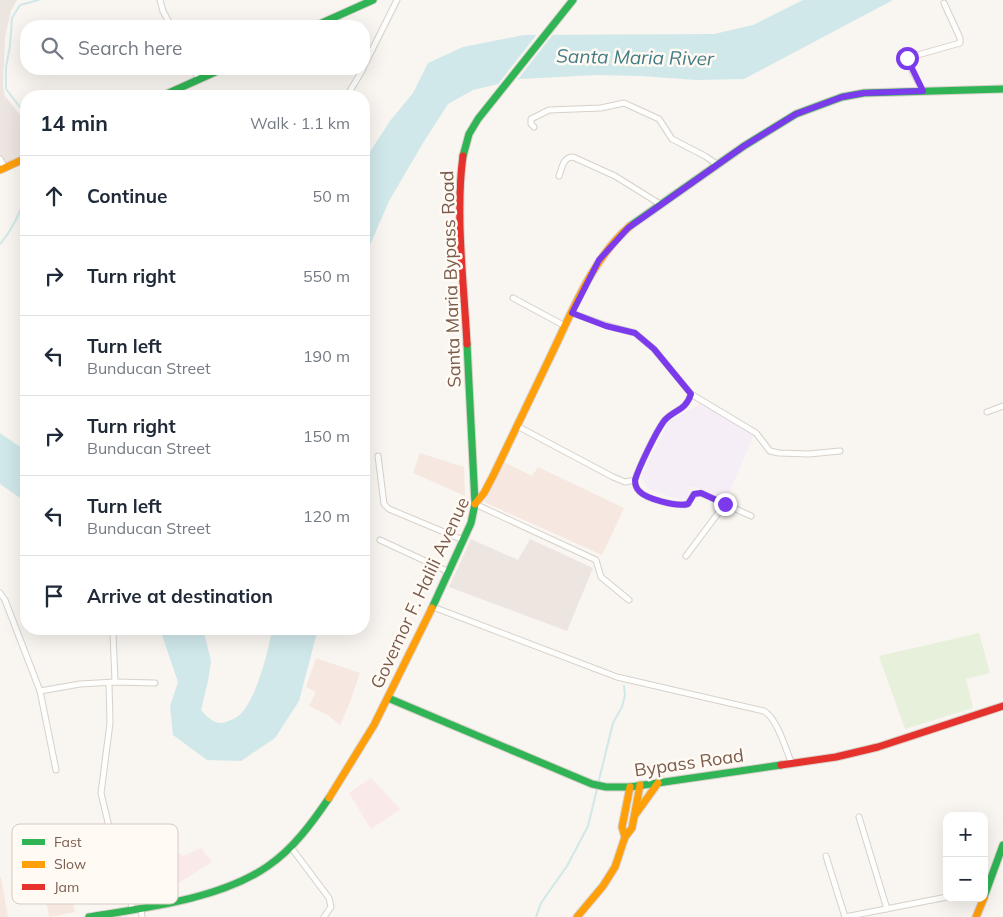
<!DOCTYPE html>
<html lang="en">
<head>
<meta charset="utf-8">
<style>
	body { margin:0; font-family:Mulish,sans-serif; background:#f2f2f3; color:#1f2937 }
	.controls { position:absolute; right:15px; bottom:15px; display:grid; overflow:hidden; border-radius:10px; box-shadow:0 5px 20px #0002 }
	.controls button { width:45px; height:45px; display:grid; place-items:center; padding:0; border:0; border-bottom:1px solid #e0e1e3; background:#fff; color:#1f2937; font:25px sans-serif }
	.stop { position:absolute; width:15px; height:15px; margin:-11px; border:4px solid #7c3aed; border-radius:50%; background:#fff }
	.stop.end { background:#7c3aed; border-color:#fff; box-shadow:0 1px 5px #0008 }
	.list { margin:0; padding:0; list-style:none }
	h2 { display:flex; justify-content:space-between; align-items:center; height:65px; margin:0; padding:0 20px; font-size:21px }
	h2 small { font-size:16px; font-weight:400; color:#747a83 }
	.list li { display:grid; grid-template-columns:32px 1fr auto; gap:15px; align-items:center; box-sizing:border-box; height:80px; padding:0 20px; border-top:1px solid #e0e1e3 }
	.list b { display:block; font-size:19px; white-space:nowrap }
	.list p { margin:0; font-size:16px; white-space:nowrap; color:#747a83 }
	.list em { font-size:16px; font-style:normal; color:#747a83 }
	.icon { flex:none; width:28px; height:28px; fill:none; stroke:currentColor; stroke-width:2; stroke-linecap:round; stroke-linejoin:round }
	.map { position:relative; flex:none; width:1003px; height:917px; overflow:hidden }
	.search { position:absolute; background:#fff; box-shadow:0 5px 20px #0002; left:20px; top:20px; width:350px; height:55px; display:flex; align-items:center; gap:12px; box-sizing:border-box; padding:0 18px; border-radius:20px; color:#747a83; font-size:19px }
	.panel { position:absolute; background:#fff; box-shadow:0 5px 20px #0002; left:20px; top:90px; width:350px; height:545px; border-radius:20px }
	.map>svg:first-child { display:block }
	.commercial { fill:#f6e8e1 }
	.industrial { fill:#ede5e0 }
	.education { fill:#f6eef6 }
	.medical { fill:#fae9e9 }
	.green { fill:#e7f0db }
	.water { fill:#d0e8ea }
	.pier { fill:#f9f5f0 }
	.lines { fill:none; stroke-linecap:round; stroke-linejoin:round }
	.stream { stroke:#d0e8ea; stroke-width:2 }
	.street-casing { stroke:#d7d1cb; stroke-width:7 }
	.fast-casing { stroke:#d9d2cb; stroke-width:9 }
	.slow-casing { stroke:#d9d2cb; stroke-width:9 }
	.jam-casing { stroke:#d9d2cb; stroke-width:9 }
	.street { stroke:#fefefd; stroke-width:5 }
	.fast { stroke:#30b455; stroke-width:7 }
	.slow { stroke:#ff9f0a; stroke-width:7 }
	.jam { stroke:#e5322d; stroke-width:7 }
	.route { stroke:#7c3aed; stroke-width:6 }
	.labels { text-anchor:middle; stroke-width:5; stroke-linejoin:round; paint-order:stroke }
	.street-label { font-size:18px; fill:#7a5c4d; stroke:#fffaf3 }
	.water-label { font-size:19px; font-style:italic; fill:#437c86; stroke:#fffaf3 }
	.key { fill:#fffaf3; stroke:#d7cbc1; stroke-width:1 }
	.key-label { font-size:14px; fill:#7a5c4d }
</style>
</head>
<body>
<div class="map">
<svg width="1003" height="917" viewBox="0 0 1003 917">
	<rect width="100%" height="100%" fill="#f9f5f0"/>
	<!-- commercial -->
	<g class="commercial">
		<path d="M420 453 464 467 465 496 413 473Z"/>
		<path d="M504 462 532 476 538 467 624 508 602 555 484 502Z"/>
		<path d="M316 658 360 673 350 702 340 725 328 715 309 706 316 692 306 687Z"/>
		<path d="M0 877H1L8 917H0Z"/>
		<path d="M69 885 75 912 49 917 44 889Z"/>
	</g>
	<!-- industrial -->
	<g class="industrial">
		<path d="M0 0H17L11 11 5 37 3 87 5 96 21 116 26 118V155L0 167Z"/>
		<path d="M471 539 518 560 530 539 593 568 567 631 449 587Z"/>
	</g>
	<!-- education -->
	<path class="education" d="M702 403 755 433 726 500 695 487H691L686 502 648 489 641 476 669 421Z"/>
	<!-- medical -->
	<g class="medical">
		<path d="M371 778 400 809 371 829 349 793Z"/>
		<path d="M201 848 212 862 174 886 176 898 165 900 163 889 154 890 148 868 153 867 152 850H166V858L180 853 183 856Z"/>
	</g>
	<!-- green -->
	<path class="green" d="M979 633 990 673 966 679 973 708 905 729 879 656Z"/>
	<!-- water -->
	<g class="water">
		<path d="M803 0H893L744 79 697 80 639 76 596 75 520 79 473 90 448 104 423 143 389 201 370 245 364 289V161L390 121 413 93 428 63 463 47 524 35 714 34 753 25Z"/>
		<path d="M0 433 26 451V502L0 484Z"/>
		<path d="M160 629H203L211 661 208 681 201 710C207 717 216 726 226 722 230 720 234 719 237 717 255 705 269 650 272 629H318L299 701 275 738 241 761 207 760 173 735 170 706 178 682Z"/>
	</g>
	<!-- pier -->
	<path class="pier" d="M538 33H554L515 83 495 88Z"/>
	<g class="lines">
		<!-- stream -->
		<g class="stream">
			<path d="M26 115 6 89V67L10 46 12 18 20 5 39 0"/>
			<path d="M0 244C12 230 22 210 26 192"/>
			<path d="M598 784 613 723 622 707 625 695 624 686"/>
			<path d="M536 917 541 903 567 866 588 826 597 789"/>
		</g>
		<!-- street casing -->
		<g class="street-casing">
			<g id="street">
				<path d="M160 0 163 11 171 26"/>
				<path d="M364 66 397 0"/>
				<path d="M193 69 199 79"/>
				<path d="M923 91 908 63 907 58 960 43V38L944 3"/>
				<path d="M347 96 363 69"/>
				<path d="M534 127 531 124V119L549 110 601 108 624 103 659 119 672 139 705 156 718 165"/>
				<path d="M0 159 5 168"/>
				<path d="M559 176C562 168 563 157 573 157L615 176 660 204"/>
				<path d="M513 298 565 326"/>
				<path d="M572 313 605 325 635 333 654 349 691 394C685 412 674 409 664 421 656 431 639 467 635 480 635 484 636 488 639 491 646 499 677 507 688 504L694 494 701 493 751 516"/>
				<path d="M691 394 756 433 770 451 779 453 809 454 840 451"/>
				<path d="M987 412 1003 406"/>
				<path d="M517 426 613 477 625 482 635 480"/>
				<path d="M378 456 384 504 389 509 463 540"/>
				<path d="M475 504 596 560 601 577 629 600"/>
				<path d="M380 540 449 572"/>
				<path d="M686 556 725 504"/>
				<path d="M0 593 5 600 40 691 56 770"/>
				<path d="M433 607 617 677 764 711C777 718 786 750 792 764"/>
				<path d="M111 629 113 632 115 682"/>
				<path d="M109 684 110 723 101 793 114 848 133 910"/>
				<path d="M40 691 80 684 115 682 155 683"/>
				<path d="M859 817 887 909"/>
				<path d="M290 846 329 898 331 907 324 917"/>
				<path d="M826 856 845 917 947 897"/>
				<path d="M141 909 142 917"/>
			</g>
		</g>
		<!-- fast casing -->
		<g class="fast-casing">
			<g id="fast">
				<path d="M315 26 373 0"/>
				<path d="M162 96 222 69"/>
				<path d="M463 156 469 134 478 119 573 0"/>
				<path d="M630 226 744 146 796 114 842 97 864 93 1003 89"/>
				<path d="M432 608 471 523 475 504 467 344"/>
				<path d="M388 698 592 784 606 787H630L781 765"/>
				<path d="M984 897 1003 845"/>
				<path d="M89 917C145 908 221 899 268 866 293 849 312 823 329 798"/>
			</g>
		</g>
		<!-- slow casing -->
		<g class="slow-casing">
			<g id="slow">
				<path d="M0 170 26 158"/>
				<path d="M475 504 484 493 493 476C513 434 534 391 554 349 574 307 594 257 630 226"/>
				<path d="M329 798 374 725 432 608"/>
				<path d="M635 815 658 783"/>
				<path d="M625 837 622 827 630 787"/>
				<path d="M577 917 603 886 615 867 625 837 632 828 640 785"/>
				<path d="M976 917 984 898"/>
			</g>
		</g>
		<!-- jam casing -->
		<g class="jam-casing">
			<g id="jam">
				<path d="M463 156C455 214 464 285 467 344"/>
				<path d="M781 765 836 757 878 747 1003 706"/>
			</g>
		</g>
		<!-- street -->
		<use href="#street" class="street"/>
		<!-- fast -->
		<use href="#fast" class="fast"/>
		<!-- slow -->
		<use href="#slow" class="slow"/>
		<!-- jam -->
		<use href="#jam" class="jam"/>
	</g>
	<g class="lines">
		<!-- route -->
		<path class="route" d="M725 504 701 493 694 494 688 504C677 507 646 499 639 491 636 488 635 484 635 480 639 467 656 432 664 421 674 409 685 412 691 394L654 349 635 333 606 326 572 313 599 260 628 228 744 146 796 114 842 97 864 93 923 91 907 58"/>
	</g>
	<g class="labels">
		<!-- street labels -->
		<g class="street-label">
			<text transform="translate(451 279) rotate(-92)" y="6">Santa Maria Bypass Road</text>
			<text transform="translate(420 593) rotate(-65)" y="6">Governor F. Halili Avenue</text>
			<text transform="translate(689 763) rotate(-8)" y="6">Bypass Road</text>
		</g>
		<!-- water labels -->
		<g class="water-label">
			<text transform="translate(635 57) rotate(1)" y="7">Santa Maria River</text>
		</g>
	</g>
	<!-- legend -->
	<rect x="12" y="824" width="166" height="80" rx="8" class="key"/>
	<rect x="22" y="839" width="23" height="6" fill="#30b455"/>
	<rect x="22" y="861" width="23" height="7" fill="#ff9f0a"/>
	<rect x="22" y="884" width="23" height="6" fill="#e5322d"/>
	<g class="key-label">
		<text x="54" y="847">Fast</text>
		<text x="54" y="869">Slow</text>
		<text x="54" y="892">Jam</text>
	</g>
</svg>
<div class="controls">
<button>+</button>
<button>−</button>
</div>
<div class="stop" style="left:907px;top:58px"></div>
<div class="stop end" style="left:725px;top:504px"></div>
<div class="search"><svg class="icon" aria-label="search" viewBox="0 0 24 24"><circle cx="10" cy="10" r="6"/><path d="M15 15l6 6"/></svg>Search here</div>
<section class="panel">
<h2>14 min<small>Walk · 1.1 km</small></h2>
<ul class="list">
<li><svg class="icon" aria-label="ahead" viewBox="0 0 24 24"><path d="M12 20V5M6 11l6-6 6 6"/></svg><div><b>Continue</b></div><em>50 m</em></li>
<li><svg class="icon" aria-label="right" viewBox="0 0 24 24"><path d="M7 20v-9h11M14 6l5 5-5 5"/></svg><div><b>Turn right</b></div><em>550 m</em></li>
<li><svg class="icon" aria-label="left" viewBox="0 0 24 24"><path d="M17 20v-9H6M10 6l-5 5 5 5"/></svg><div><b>Turn left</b><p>Bunducan Street</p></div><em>190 m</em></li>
<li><svg class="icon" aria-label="right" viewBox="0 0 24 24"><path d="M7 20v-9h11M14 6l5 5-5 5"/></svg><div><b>Turn right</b><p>Bunducan Street</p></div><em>150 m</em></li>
<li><svg class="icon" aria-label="left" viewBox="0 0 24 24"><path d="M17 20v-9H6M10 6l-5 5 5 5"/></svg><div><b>Turn left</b><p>Bunducan Street</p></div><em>120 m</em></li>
<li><svg class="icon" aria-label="arrive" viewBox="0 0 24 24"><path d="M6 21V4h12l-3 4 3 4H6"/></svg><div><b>Arrive at destination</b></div></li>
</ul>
</section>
</div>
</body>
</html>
